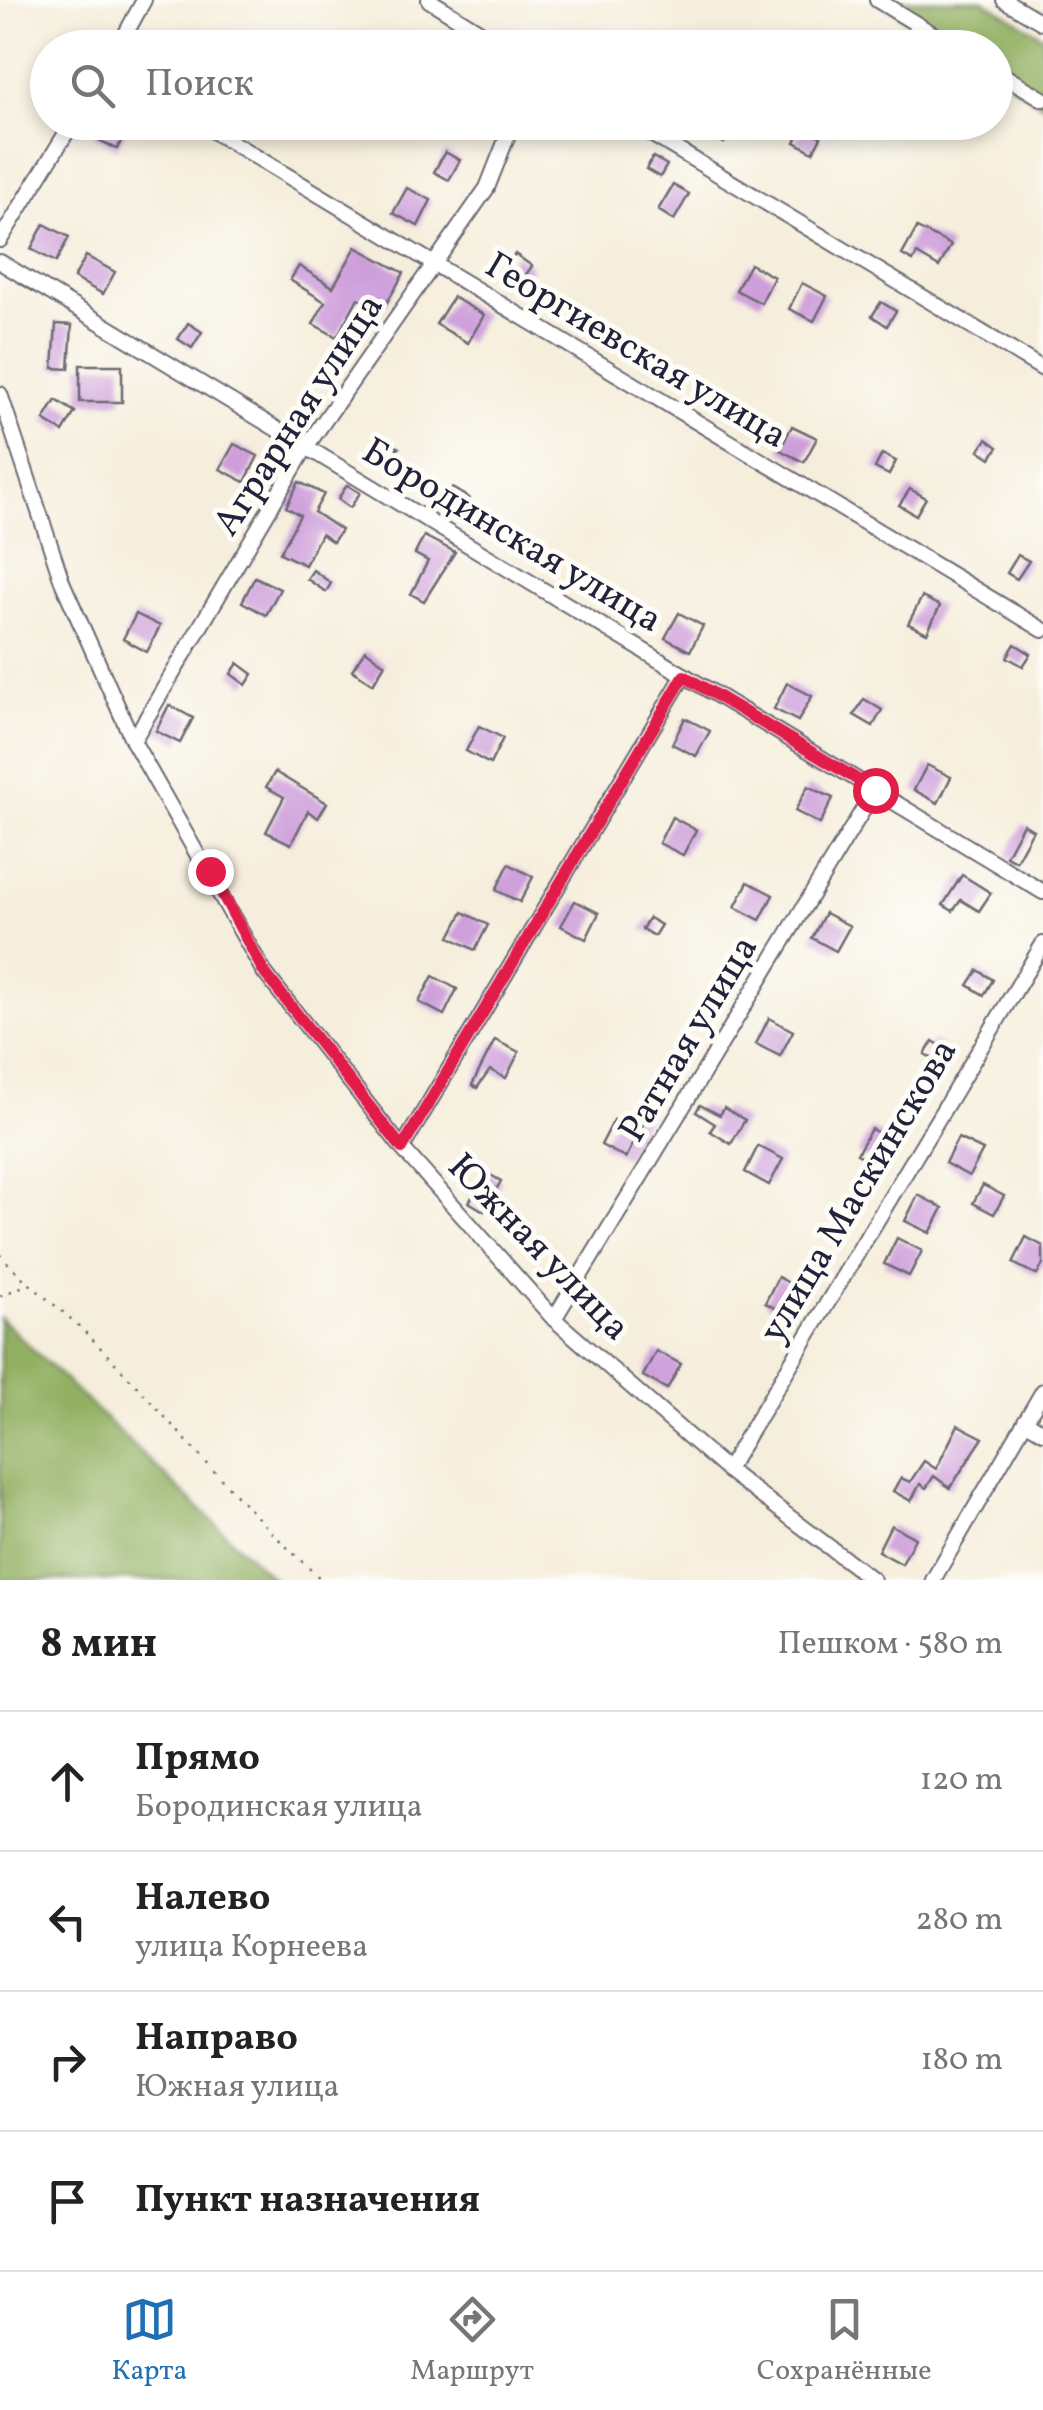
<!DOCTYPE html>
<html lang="ru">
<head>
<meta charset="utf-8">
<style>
	body { margin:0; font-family:Vollkorn,serif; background:#f2f2f2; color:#222 }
	.stop { position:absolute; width:30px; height:30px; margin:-22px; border:8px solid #e11d48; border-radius:50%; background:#fff }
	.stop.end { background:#e11d48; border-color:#fff; box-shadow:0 2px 10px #0008 }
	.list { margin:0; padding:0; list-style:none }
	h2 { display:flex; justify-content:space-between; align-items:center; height:130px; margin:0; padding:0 40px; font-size:42px }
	h2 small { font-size:32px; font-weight:400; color:#767676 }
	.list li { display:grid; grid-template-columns:65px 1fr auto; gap:30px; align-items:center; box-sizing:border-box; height:140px; padding:0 40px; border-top:2px solid #e0e0e0 }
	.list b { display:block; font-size:38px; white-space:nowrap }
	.list p { margin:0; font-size:32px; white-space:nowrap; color:#767676 }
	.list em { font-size:32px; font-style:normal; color:#767676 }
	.icon { flex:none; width:55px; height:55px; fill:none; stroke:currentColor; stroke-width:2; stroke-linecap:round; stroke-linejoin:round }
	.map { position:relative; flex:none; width:1043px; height:1580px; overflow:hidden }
	.search { position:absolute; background:#fff; box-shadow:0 5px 15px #0003; left:30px; right:30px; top:30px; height:110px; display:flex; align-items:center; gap:25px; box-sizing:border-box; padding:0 35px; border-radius:55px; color:#767676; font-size:38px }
	.sheet { height:690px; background:#fff }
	nav { display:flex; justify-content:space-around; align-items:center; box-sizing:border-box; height:140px; border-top:2px solid #e0e0e0; background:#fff; font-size:28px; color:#767676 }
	nav a { display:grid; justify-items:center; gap:5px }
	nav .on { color:#1f6fb2 }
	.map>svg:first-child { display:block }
	.forest { fill:#92b062; stroke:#5a694e; stroke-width:2.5 }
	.building { fill:#ce9edb }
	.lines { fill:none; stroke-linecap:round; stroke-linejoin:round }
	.minor-casing { stroke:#6c6973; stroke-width:18 }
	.path { stroke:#6c6973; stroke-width:2.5; stroke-dasharray:2.5 8; stroke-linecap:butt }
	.minor { stroke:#fff; stroke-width:14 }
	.route { stroke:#e11d48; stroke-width:12 }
	.labels { text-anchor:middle; stroke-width:10; stroke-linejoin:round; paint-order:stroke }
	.street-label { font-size:38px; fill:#22223b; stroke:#fdfcf7 }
</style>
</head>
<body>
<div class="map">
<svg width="1043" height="1580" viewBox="0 0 1043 1580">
	<rect width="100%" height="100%" fill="#fdfcf7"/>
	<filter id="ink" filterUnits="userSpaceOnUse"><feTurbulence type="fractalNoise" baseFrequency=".01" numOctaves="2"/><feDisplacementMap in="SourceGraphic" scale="20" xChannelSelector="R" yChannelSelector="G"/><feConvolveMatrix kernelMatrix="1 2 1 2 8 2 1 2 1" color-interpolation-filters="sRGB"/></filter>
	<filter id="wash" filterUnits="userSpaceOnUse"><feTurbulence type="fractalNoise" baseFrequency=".0048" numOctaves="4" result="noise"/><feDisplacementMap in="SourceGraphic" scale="40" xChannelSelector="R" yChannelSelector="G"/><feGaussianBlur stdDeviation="2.25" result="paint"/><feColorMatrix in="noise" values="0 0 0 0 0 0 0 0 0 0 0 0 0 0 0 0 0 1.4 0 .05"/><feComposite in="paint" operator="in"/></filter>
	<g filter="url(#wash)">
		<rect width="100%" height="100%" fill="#f6eedc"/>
		<!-- forest -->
		<g class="forest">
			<path d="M877 0H983L1043 36V105L996 75V48L952 47Z"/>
			<path d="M0 1318 274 1580H0Z"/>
		</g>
		<g id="blocks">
			<!-- building -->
			<g class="building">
				<path d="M100 122H131L117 149 93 137Z"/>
				<path d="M703 122H734L724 143 699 130Z"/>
				<path d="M803 126 821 137 813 152 795 142Z"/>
				<path d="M445 152 460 160 449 180 434 172Z"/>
				<path d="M653 157 667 165 660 177 646 169Z"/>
				<path d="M673 185 689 194 674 220 658 210Z"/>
				<path d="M407 188 431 200 418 226 393 213Z"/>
				<path d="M44 224 69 237 56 262 31 249Z"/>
				<path d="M917 228 951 245 939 267 917 254 913 261 902 255Z"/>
				<path d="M356 247 404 273 382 311 358 298 337 337 313 324 325 302 290 280 299 266 333 287Z"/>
				<path d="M515 254 532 266 521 282 504 271Z"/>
				<path d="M86 256 115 272 103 294 74 278Z"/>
				<path d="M750 264 774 277 761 303 736 290Z"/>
				<path d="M802 283 827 296 814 321 789 309Z"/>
				<path d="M453 297 484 315 468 343 436 324Z"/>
				<path d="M881 302 896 311 887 326 872 316Z"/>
				<path d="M188 323 202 332 192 348 178 339Z"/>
				<path d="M56 324 72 325 69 369 53 368Z"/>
				<rect x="80" y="365" width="42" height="37"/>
				<path d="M56 400 75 412 63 432 44 420Z"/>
				<path d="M792 426 817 438 804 462 780 450Z"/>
				<path d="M384 439 399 448 385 462 374 454Z"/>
				<path d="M987 439 998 447 991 458 979 450Z"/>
				<path d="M234 444 258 456 245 482 220 469Z"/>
				<path d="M882 454 896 461 889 475 875 468Z"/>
				<path d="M299 482 324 494 314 512 341 530 333 542 321 534 305 565 280 553 300 515 286 507Z"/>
				<path d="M347 485 360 493 350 508 338 499Z"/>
				<path d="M452 488 469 498 458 515 442 504Z"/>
				<path d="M910 489 926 498 916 515 899 505Z"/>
				<path d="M424 536 455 552 424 601 411 594 428 561 415 554Z"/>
				<path d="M1018 555 1029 561 1017 579 1007 573Z"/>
				<path d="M313 570 331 583 326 592 307 579Z"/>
				<path d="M255 577 280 589 266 615 242 602Z"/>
				<path d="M922 597 940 606 927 633 908 624Z"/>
				<path d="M679 613 703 626 690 651 665 638Z"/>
				<path d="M136 614 160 626 147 652 123 639Z"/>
				<path d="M1015 644 1031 654 1023 666 1007 657Z"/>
				<path d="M365 650 385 664 373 684 352 670Z"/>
				<path d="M238 663 253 674 246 685 231 674Z"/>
				<path d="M787 683 812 696 798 721 774 709Z"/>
				<path d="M864 699 882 710 873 726 854 715Z"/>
				<path d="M169 705 193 718 180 743 156 731Z"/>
				<path d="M685 718 710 731 696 756 672 744Z"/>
				<path d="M479 726 503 738 490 764 466 751Z"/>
				<path d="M927 765 951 777 938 803 914 790Z"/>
				<path d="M275 772 327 803 318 818 308 811 291 844 266 832 284 797 266 787Z"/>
				<path d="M808 786 833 798 820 824 795 811Z"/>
				<path d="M672 817 696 830 683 855 659 843Z"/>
				<path d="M1023 824 1033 830 1016 861 1006 856Z"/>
				<path d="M509 864 533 877 520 902 496 890Z"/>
				<path d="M962 875 991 893 979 911 961 900 953 911 943 905Z"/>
				<path d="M748 882 773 895 760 920 735 907Z"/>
				<path d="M575 901 599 913 586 939 561 926Z"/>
				<path d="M463 912 488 925 475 950 450 937Z"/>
				<path d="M825 913 850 926 836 951 812 938Z"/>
				<path d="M649 918 661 925 654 936 642 929Z"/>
				<path d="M978 970 993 980 984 995 968 985Z"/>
				<path d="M433 976 457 989 444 1015 419 1002Z"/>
				<path d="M769 1018 793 1031 780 1056 756 1044Z"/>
				<path d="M495 1040 519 1052 506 1078 490 1070 477 1088 472 1085Z"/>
				<path d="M933 1041 953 1053 945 1066 925 1054Z"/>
				<path d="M700 1105 720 1115 724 1108 745 1120 731 1144 710 1131 715 1124 696 1112Z"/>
				<path d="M640 1107 649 1113 626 1158 601 1145 614 1120 628 1127Z"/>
				<path d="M871 1129 895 1141 882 1167 857 1154Z"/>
				<path d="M958 1138 983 1150 969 1176 945 1163Z"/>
				<path d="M758 1146 783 1159 769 1185 745 1172Z"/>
				<path d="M487 1173 501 1181 484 1211 469 1202Z"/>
				<path d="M983 1185 1004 1196 994 1214 973 1203Z"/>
				<path d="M918 1195 943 1208 930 1233 905 1221Z"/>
				<path d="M1026 1237 1043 1246V1264L1037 1275 1013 1263Z"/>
				<path d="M897 1238 922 1251 909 1276 884 1264Z"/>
				<path d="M778 1277 802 1290 789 1315 765 1303Z"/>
				<path d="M656 1351 681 1364 667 1389 643 1376Z"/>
				<path d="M958 1425 983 1438 950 1488 934 1476 926 1488 920 1484 911 1501 893 1491 901 1478 910 1482 924 1461 936 1469Z"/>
				<path d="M891 1525 915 1538 902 1564 878 1551Z"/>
			</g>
		</g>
	</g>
	<g filter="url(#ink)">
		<use href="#blocks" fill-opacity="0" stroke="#6c6973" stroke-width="2.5"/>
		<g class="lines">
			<!-- minor casing -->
			<g class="minor-casing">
				<g id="minor">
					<path d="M429 0 506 48"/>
					<path d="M877 0 956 48"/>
					<path d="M1004 0 1043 23"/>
					<path d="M118 48 144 0"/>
					<path d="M996 71 1043 99"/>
					<path d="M198 122 1043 630"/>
					<path d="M631 122 1043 369"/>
					<path d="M0 240 73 122"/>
					<path d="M0 262 1043 892"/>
					<path d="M0 394 63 584 133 741 264 972 402 1148 554 1319 727 1470 873 1580"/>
					<path d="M133 741 306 447 487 188 513 122"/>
					<path d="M402 1148 684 675"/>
					<path d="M554 1319 875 790"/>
					<path d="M1025 1421 1043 1432"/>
					<path d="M727 1470 1043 944"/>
					<path d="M933 1580 1043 1391"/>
				</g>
			</g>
			<!-- path -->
			<g class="path">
				<path d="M0 1254C25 1284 56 1304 84 1331 165 1412 236 1503 322 1580"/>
				<path d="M0 1296 26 1285"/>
			</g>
			<!-- minor -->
			<use href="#minor" class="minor"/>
		</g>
	</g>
	<g class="lines" filter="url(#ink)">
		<!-- route -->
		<path class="route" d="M210 871 264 972 402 1148 684 676 875 790"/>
	</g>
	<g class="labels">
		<!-- street labels -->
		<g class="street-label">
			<text transform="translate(637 349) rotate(31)" y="13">Георгиевская улица</text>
			<text transform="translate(297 414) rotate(-57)" y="13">Аграрная улица</text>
			<text transform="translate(513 534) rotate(31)" y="13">Бородинская улица</text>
			<text transform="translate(687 1038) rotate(-59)" y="13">Ратная улица</text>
			<text transform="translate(857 1190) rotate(-59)" y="13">улица Маскинскова</text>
			<text transform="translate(540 1246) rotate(46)" y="13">Южная улица</text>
		</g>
	</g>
</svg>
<div class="stop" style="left:875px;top:790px"></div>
<div class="stop end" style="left:210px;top:871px"></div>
<div class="search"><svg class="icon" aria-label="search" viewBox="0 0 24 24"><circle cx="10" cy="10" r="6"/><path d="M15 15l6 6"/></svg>Поиск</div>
</div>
<section class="sheet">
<h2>8 мин<small>Пешком · 580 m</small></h2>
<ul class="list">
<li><svg class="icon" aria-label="ahead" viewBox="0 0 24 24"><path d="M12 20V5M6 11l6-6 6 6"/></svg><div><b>Прямо</b><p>Бородинская улица</p></div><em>120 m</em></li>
<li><svg class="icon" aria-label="left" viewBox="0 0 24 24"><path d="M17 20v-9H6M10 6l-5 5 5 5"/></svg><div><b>Налево</b><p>улица Корнеева</p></div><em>280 m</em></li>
<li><svg class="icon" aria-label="right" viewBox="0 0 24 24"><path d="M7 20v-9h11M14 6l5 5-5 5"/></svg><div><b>Направо</b><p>Южная улица</p></div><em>180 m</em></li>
<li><svg class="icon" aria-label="arrive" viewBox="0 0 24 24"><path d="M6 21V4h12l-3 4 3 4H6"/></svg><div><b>Пункт назначения</b></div></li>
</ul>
</section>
<nav>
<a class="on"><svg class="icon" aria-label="map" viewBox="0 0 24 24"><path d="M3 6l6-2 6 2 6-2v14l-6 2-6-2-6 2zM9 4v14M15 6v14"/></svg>Карта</a>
<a><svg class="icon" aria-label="directions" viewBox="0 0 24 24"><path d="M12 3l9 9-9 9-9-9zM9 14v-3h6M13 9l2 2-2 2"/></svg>Маршрут</a>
<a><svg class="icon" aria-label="saved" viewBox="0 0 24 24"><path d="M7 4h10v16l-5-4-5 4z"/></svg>Сохранённые</a>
</nav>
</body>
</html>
